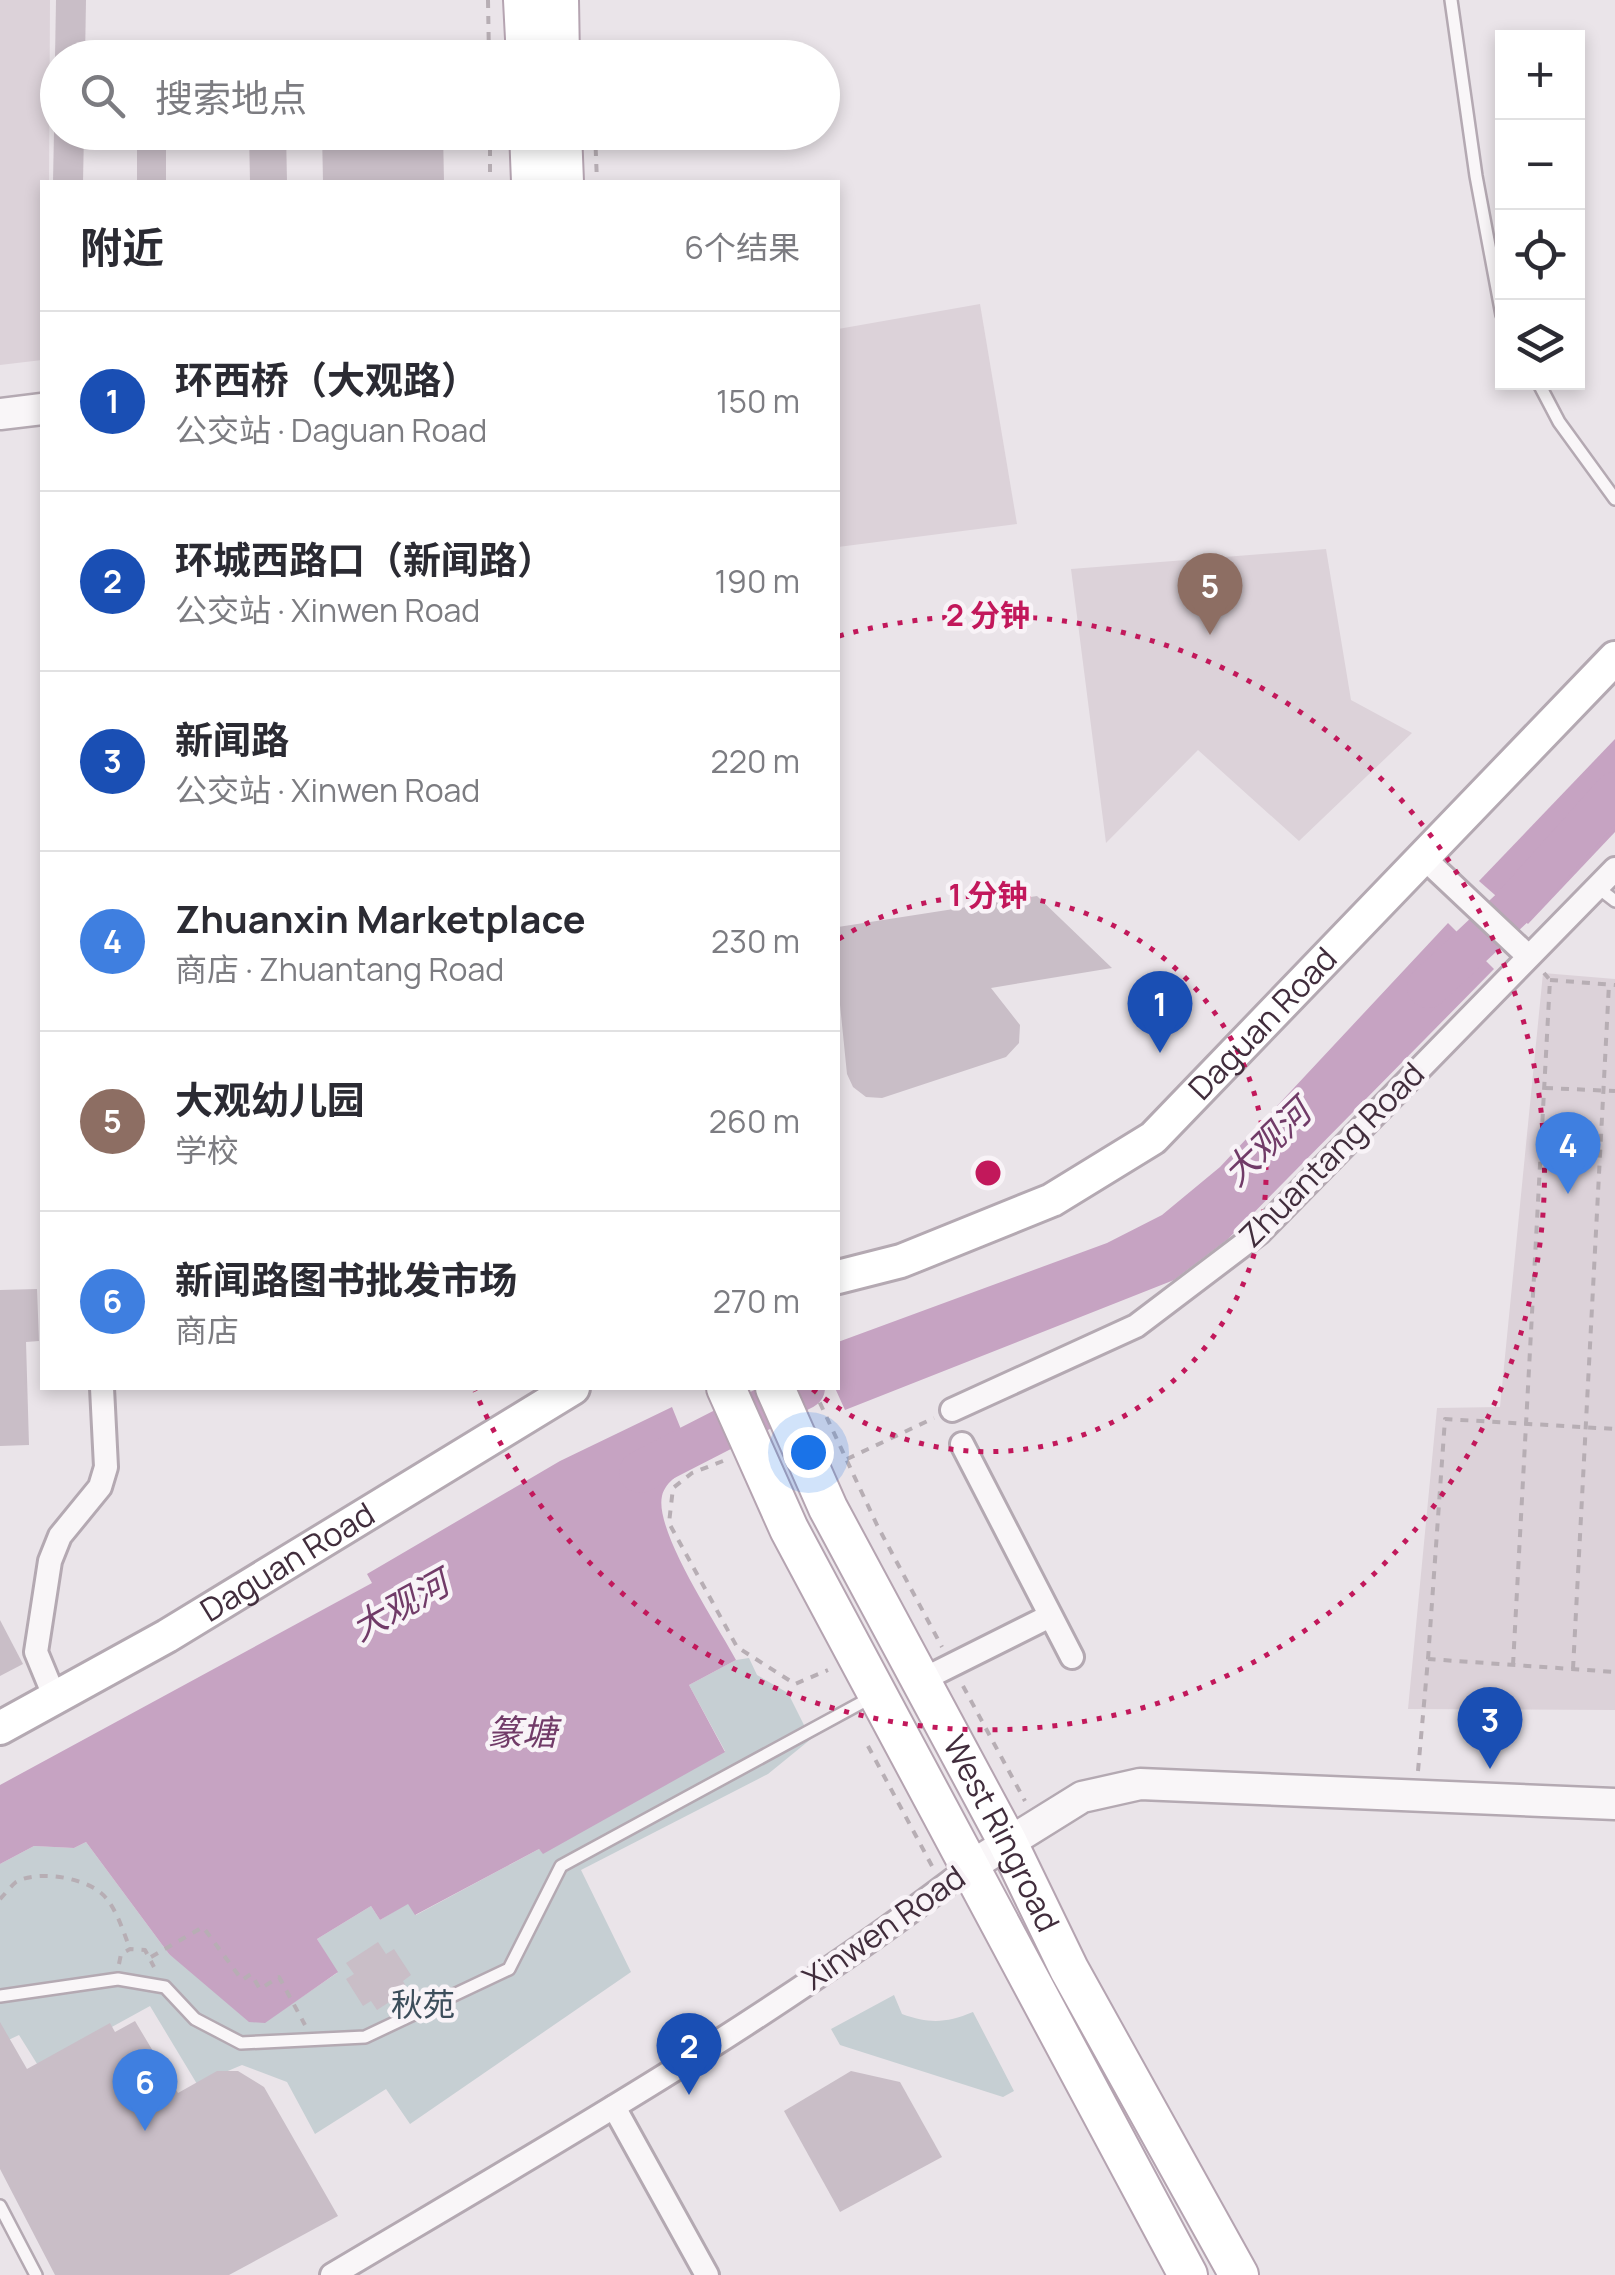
<!DOCTYPE html>
<html lang="zh">
<head>
<meta charset="utf-8">
<style>
	body { margin:0; font-family:Manrope,"Noto Sans SC",sans-serif; background:#f7f7f7; color:#2b2b33 }
	.controls { position:absolute; right:30px; top:30px; display:grid; overflow:hidden; border-radius:0px; box-shadow:0 5px 15px #0003 }
	.controls button { width:90px; height:90px; display:grid; place-items:center; padding:0; border:0; border-bottom:2px solid #e1e1e2; background:#fff; color:#2b2b33; font:50px sans-serif }
	.you { position:absolute; left:808px; top:1452px; width:35px; height:35px; margin:-25px; border:8px solid #fff; border-radius:50%; background:#1a73e8; box-shadow:0 0 0 15px #1a73e833 }
	.badge { display:grid; place-items:center; width:65px; height:65px; border-radius:50%; background:#b45309; color:#fff; font-size:32px; font-weight:700 }
	.pin { position:absolute; translate:-50% -82px; filter:drop-shadow(0 2px 5px #0008) }
	.pin::after { content:''; position:absolute; top:52px; width:35px; height:30px; background:inherit; clip-path:polygon(0 0,100% 0,50% 100%) }
	.list { margin:0; padding:0; list-style:none }
	h2 { display:flex; justify-content:space-between; align-items:center; height:130px; margin:0; padding:0 40px; font-size:42px }
	h2 small { font-size:32px; font-weight:400; color:#7c7c81 }
	.list li { display:grid; grid-template-columns:65px 1fr auto; gap:30px; align-items:center; box-sizing:border-box; height:180px; padding:0 40px; border-top:2px solid #e1e1e2 }
	.list b { display:block; font-size:38px; white-space:nowrap }
	.list p { margin:0; font-size:32px; white-space:nowrap; color:#7c7c81 }
	.list em { font-size:32px; font-style:normal; color:#7c7c81 }
	.icon { flex:none; width:55px; height:55px; fill:none; stroke:currentColor; stroke-width:2; stroke-linecap:round; stroke-linejoin:round }
	.map { position:relative; flex:none; width:1615px; height:2275px; overflow:hidden }
	.search { position:absolute; background:#fff; box-shadow:0 5px 15px #0003; left:40px; top:40px; width:800px; height:110px; display:flex; align-items:center; gap:25px; box-sizing:border-box; padding:0 35px; border-radius:55px; color:#7c7c81; font-size:38px }
	.panel { position:absolute; background:#fff; box-shadow:0 5px 15px #0003; left:40px; top:180px; width:800px; height:1210px; border-radius:0px }
	.map>svg:first-child { display:block }
	.built { fill:#dcd2d9 }
	.green { fill:#c6cfd3 }
	.water { fill:#c6a3c2 }
	.lines { fill:none; stroke-linecap:round; stroke-linejoin:round }
	.river { stroke:#c6a3c2; stroke-width:42 }
	.building { fill:#c9bec7 }
	.service-casing { stroke:#b4a9b2; stroke-width:16 }
	.minor-casing { stroke:#b4a9b2; stroke-width:28 }
	.tertiary-casing { stroke:#b4a9b2; stroke-width:35 }
	.secondary-casing { stroke:#b4a9b2; stroke-width:38 }
	.primary-casing { stroke:#b5a4b1; stroke-width:42 }
	.path { stroke:#b7aeb4; stroke-width:4; stroke-dasharray:8 8; stroke-linecap:butt }
	.service { stroke:#f9f6f8; stroke-width:11 }
	.minor { stroke:#f9f6f8; stroke-width:22 }
	.tertiary { stroke:#f9f6f8; stroke-width:30 }
	.secondary { stroke:#fff; stroke-width:32 }
	.primary { stroke:#fff; stroke-width:38 }
	.ring { fill:none; stroke:#c2185b; stroke-width:5; stroke-dasharray:5 10 }
	.labels { text-anchor:middle; stroke-width:9; stroke-linejoin:round; paint-order:stroke }
	.street-label { font-size:32px; fill:#412d3c; stroke:#f8f3f7 }
	.park-label { font-size:32px; fill:#3c4e5b; stroke:#f8f3f7 }
	.water-label { font-size:35px; font-style:italic; fill:#713b68; stroke:#f8f3f7 }
	.centre { fill:#c2185b; stroke:#f8f3f7; stroke-width:5 }
	.ring-label { font-size:30px; text-anchor:middle; font-weight:bold; fill:#c2185b; stroke:#f8f3f7; stroke-width:9; stroke-linejoin:round; paint-order:stroke }
</style>
</head>
<body>
<div class="map">
<svg width="1615" height="2275" viewBox="0 0 1615 2275">
	<rect width="100%" height="100%" fill="#eae4e9"/>
	<!-- built -->
	<g class="built">
		<path d="M0 0H50L49 182H42V360L0 365Z"/>
		<path d="M980 304 1017 524 838 547V329Z"/>
		<path d="M1326 549 1351 700 1412 733 1299 841 1198 750 1106 843 1071 569Z"/>
		<path d="M1543 973 1615 979V1710L1408 1709 1437 1408 1500 1407Z"/>
	</g>
	<!-- green -->
	<g class="green">
		<path d="M749 1658 757 1675 788 1693 811 1739 768 1774 581 1870 631 1972 410 2124 386 2089 315 2134 287 2082 242 2065 197 2084 150 2006 39 2067 19 2035 0 2044V1864L34 1846 74 1848 86 1842 169 1954 265 2022 337 1973 317 1939 371 1906 380 1920 408 1903 416 1915 539 1849 543 1853 725 1751 689 1685 736 1660Z"/>
		<path d="M894 1995 902 2014C930 2024 946 2023 973 2012L1014 2091 1003 2097 840 2045 831 2029Z"/>
	</g>
	<!-- water -->
	<g class="water">
		<path d="M1615 739V832L1528 924 1479 881Z"/>
		<path d="M1448 923 1494 969 1228 1239 1174 1280 845 1410 835 1388 838 1342 1107 1243 1162 1215 1220 1167Z"/>
		<path d="M672 1407 695 1464C682 1473 666 1480 662 1496 654 1531 718 1626 736 1660L689 1685 725 1752 543 1854 539 1849 415 1915 408 1904 380 1920 371 1906 317 1939 338 1972 265 2023 249 2022 169 1954 86 1842 74 1848 34 1846 0 1864V1785L372 1583 367 1574 560 1461Z"/>
	</g>
	<g class="lines">
		<!-- river -->
		<g class="river">
			<path d="M1428 987 1511 909 1615 793"/>
			<path d="M640 1472 804 1388"/>
		</g>
	</g>
	<!-- building -->
	<g class="building">
		<path d="M56 0H86L85 58H55Z"/>
		<path d="M54 132H84L83 182H53Z"/>
		<rect x="137" y="132" width="29" height="50"/>
		<path d="M249 132H286L287 182H250Z"/>
		<path d="M322 132H443L444 182H323Z"/>
		<path d="M1037 896 1112 968 991 988 1020 1025 1019 1043 1006 1057 882 1098 866 1097 853 1087 847 1074 838 985V927Z"/>
		<path d="M37 1289 39 1341 26 1342 29 1445 0 1446V1290Z"/>
		<path d="M0 1620 23 1664 0 1676Z"/>
		<path d="M378 1942 386 1954 394 1949 411 1975 403 1981 408 1990 377 2010 371 2001 363 2006 346 1979 354 1974 346 1963Z"/>
		<path d="M135 2021 178 2093 217 2071H238L264 2087 338 2216 229 2275H55L0 2169V2022L27 2069 110 2023 115 2032Z"/>
		<path d="M851 2071 900 2082 942 2157 840 2212 784 2111Z"/>
	</g>
	<g class="lines">
		<!-- service casing -->
		<g class="service-casing">
			<g id="service">
				<path d="M1451 0 1476 176 1502 315"/>
				<path d="M1538 382 1559 422 1615 499"/>
				<path d="M1597 887 1615 901"/>
				<path d="M0 1996 118 1979 165 1987 195 2019 241 2043 365 2037 509 1969 561 1866 872 1697"/>
				<path d="M0 2206 36 2275"/>
			</g>
		</g>
		<!-- minor casing -->
		<g class="minor-casing">
			<g id="minor">
				<path d="M1424 858 1528 956"/>
				<path d="M952 1410 1136 1326 1260 1232 1615 869"/>
				<path d="M962 1444 1072 1657"/>
				<path d="M920 1681 1050 1616"/>
				<path d="M55 1698 36 1652 50 1561 60 1536 100 1487 106 1467 102 1388"/>
				<path d="M614 2107 707 2275"/>
				<path d="M332 2275C549 2146 771 2020 971 1866"/>
			</g>
		</g>
		<!-- tertiary casing -->
		<g class="tertiary-casing">
			<g id="tertiary">
				<path d="M0 414 42 409"/>
				<path d="M971 1866 1082 1797 1140 1784 1615 1804"/>
			</g>
		</g>
		<!-- secondary casing -->
		<g class="secondary-casing">
			<g id="secondary">
				<path id="s1" d="M838 1277 901 1261 1052 1200 1153 1138 1615 658"/>
				<path id="s2" d="M0 1728 167 1636 573 1388"/>
			</g>
		</g>
		<!-- primary casing -->
		<g class="primary-casing">
			<g id="primary">
				<path d="M523 0 526 58"/>
				<path d="M559 0 560 58"/>
				<path d="M529 132 531 182"/>
				<path d="M562 132 564 182"/>
				<path d="M726 1388 789 1529 1188 2275"/>
				<path id="s3" d="M775 1388 828 1508 1007 1841 1069 1969 1239 2275"/>
			</g>
		</g>
		<!-- path -->
		<g class="path">
			<path d="M488 0 489 58"/>
			<path d="M490 132V182"/>
			<path d="M595 132 597 182"/>
			<path d="M1550 980 1615 985"/>
			<path d="M1545 1088 1615 1091"/>
			<path d="M813 1388 877 1525 942 1647"/>
			<path d="M847 1459 934 1418"/>
			<path d="M723 1461 692 1473 673 1488 669 1523 737 1647 795 1684 828 1670"/>
			<path d="M1428 1659 1445 1419 1615 1429"/>
			<path d="M1513 1665 1550 980 1544 973"/>
			<path d="M1573 1669 1609 984"/>
			<path d="M963 1686 1025 1801"/>
			<path d="M868 1746 932 1866"/>
			<path d="M1418 1771 1428 1659 1615 1672"/>
			<path d="M0 1899C5 1894 11 1886 16 1882 39 1869 90 1878 106 1898 117 1911 124 1933 130 1949"/>
			<path d="M151 1957 203 1927 242 1980 251 1974 260 1989 279 1977 305 2025"/>
			<path d="M119 1964 121 1954 130 1949 145 1950 154 1967"/>
		</g>
		<!-- service -->
		<use href="#service" class="service"/>
		<!-- minor -->
		<use href="#minor" class="minor"/>
		<!-- tertiary -->
		<use href="#tertiary" class="tertiary"/>
		<!-- secondary -->
		<use href="#secondary" class="secondary"/>
		<!-- primary -->
		<use href="#primary" class="primary"/>
	</g>
	<!-- distance rings -->
	<g class="ring">
		<path d="M839 939A278 278 0 1 1 811 1388"/>
		<path d="M839 636A557 557 0 1 1 475 1391"/>
	</g>
	<g class="labels">
		<!-- street labels -->
		<g class="street-label">
			<text dy="11" stroke="none"><textPath href="#s1" startOffset="505">Daguan Road</textPath></text>
			<text transform="translate(1332 1155) rotate(-45)" y="11">Zhuantang Road</text>
			<text dy="11" stroke="none"><textPath href="#s2" startOffset="332">Daguan Road</textPath></text>
			<text dy="11" stroke="none"><textPath href="#s3" startOffset="500">West Ringroad</textPath></text>
			<text transform="translate(884 1928) rotate(-35)" y="11">Xinwen Road</text>
		</g>
		<!-- park labels -->
		<g class="park-label">
			<text x="423" y="2016">秋苑</text>
		</g>
		<!-- water labels -->
		<g class="water-label">
			<text transform="translate(1267 1143) rotate(-44)" y="12">大观河</text>
			<text transform="translate(400 1606) rotate(-29)" y="12">大观河</text>
			<text x="522" y="1745">篆塘</text>
		</g>
	</g>
	<circle cx="988" cy="1173" r="15" class="centre"/>
	<g class="ring-label">
		<text x="988" y="626">2 分钟</text>
		<text x="988" y="906">1 分钟</text>
	</g>
</svg>
<div class="controls">
<button>+</button>
<button>−</button>
<button><svg class="icon" aria-label="locate" viewBox="0 0 24 24"><circle cx="12" cy="12" r="6"/><path d="M12 2v4M12 18v4M2 12h4M18 12h4"/></svg></button>
<button><svg class="icon" aria-label="layers" viewBox="0 0 24 24"><path d="M12 4l9 5-9 5-9-5zM3 14l9 5 9-5"/></svg></button>
</div>
<div class="you"></div>
<div class="pin badge" style="left:1160px;top:1053px;background:#1a4fb4">1</div>
<div class="pin badge" style="left:689px;top:2095px;background:#1a4fb4">2</div>
<div class="pin badge" style="left:1490px;top:1769px;background:#1a4fb4">3</div>
<div class="pin badge" style="left:1568px;top:1194px;background:#3f7fe0">4</div>
<div class="pin badge" style="left:1210px;top:635px;background:#8d6e63">5</div>
<div class="pin badge" style="left:145px;top:2131px;background:#3f7fe0">6</div>
<div class="search"><svg class="icon" aria-label="search" viewBox="0 0 24 24"><circle cx="10" cy="10" r="6"/><path d="M15 15l6 6"/></svg>搜索地点</div>
<section class="panel">
<h2>附近<small>6个结果</small></h2>
<ul class="list">
<li><span class="badge" style="background:#1a4fb4">1</span><div><b>环西桥（大观路）</b><p>公交站 · Daguan Road</p></div><em>150 m</em></li>
<li><span class="badge" style="background:#1a4fb4">2</span><div><b>环城西路口（新闻路）</b><p>公交站 · Xinwen Road</p></div><em>190 m</em></li>
<li><span class="badge" style="background:#1a4fb4">3</span><div><b>新闻路</b><p>公交站 · Xinwen Road</p></div><em>220 m</em></li>
<li><span class="badge" style="background:#3f7fe0">4</span><div><b>Zhuanxin Marketplace</b><p>商店 · Zhuantang Road</p></div><em>230 m</em></li>
<li><span class="badge" style="background:#8d6e63">5</span><div><b>大观幼儿园</b><p>学校</p></div><em>260 m</em></li>
<li><span class="badge" style="background:#3f7fe0">6</span><div><b>新闻路图书批发市场</b><p>商店</p></div><em>270 m</em></li>
</ul>
</section>
</div>
</body>
</html>
